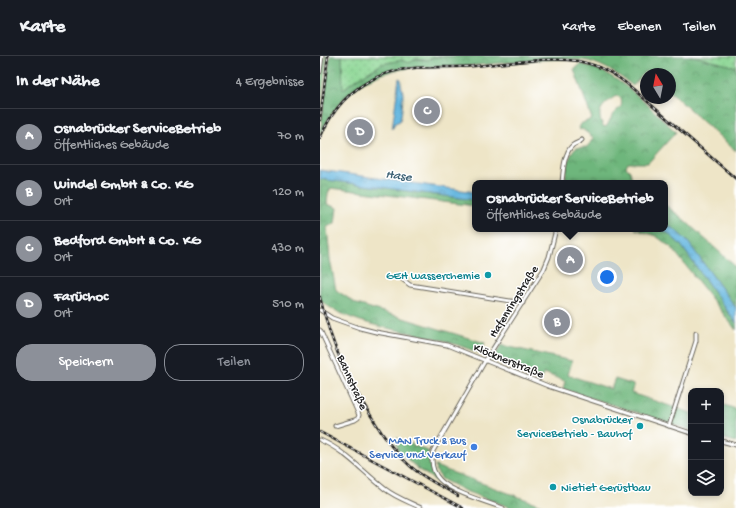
<!DOCTYPE html>
<html lang="de">
<head>
<meta charset="utf-8">
<style>
	body { margin:0; font-family:"Gochi Hand",sans-serif; background:#242831; color:#f1f3f6 }
	.controls { position:absolute; right:12px; bottom:12px; display:grid; overflow:hidden; border-radius:8px; box-shadow:0 2px 6px #0003 }
	.controls button { width:36px; height:36px; display:grid; place-items:center; padding:0; border:0; border-bottom:1px solid #363941; background:#171b24; color:#f1f3f6; font:20px sans-serif }
	.compass { position:absolute; left:320px; top:12px; width:36px; height:36px; border-radius:50%; background:#171b24; box-shadow:0 2px 6px #0003; rotate:350deg }
	.you { position:absolute; left:287px; top:221px; width:14px; height:14px; margin:-10px; border:3px solid #fff; border-radius:50%; background:#1a73e8; box-shadow:0 0 0 6px #1a73e833 }
	.badge { display:grid; place-items:center; width:26px; height:26px; border-radius:50%; background:#8c9099; color:#fff; font-size:13px; font-weight:700 }
	.pin { position:absolute; translate:-50% -50%; border:2px solid #fff; box-shadow:0 1px 4px #0006 }
	.popup { position:absolute; left:152px; top:124px; width:196px; height:52px; box-sizing:border-box; display:grid; place-content:center; border-radius:8px; background:#171b24; filter:drop-shadow(0 1px 3px #0005); font-size:13px; white-space:nowrap; color:#9ea1a6 }
	.popup b { font-size:15px; color:#f1f3f6 }
	.popup::after { content:''; position:absolute; left:50%; top:100%; margin-left:-8px; border:8px solid transparent; border-top-color:#171b24 }
	.list { margin:0; padding:0; list-style:none }
	h2 { display:flex; justify-content:space-between; align-items:center; height:52px; margin:0; padding:0 16px; font-size:17px }
	h2 small { font-size:13px; font-weight:400; color:#9ea1a6 }
	.list li { display:grid; grid-template-columns:26px 1fr auto; gap:12px; align-items:center; box-sizing:border-box; height:56px; padding:0 16px; border-top:1px solid #363941 }
	.list b { display:block; font-size:15px; white-space:nowrap }
	.list p { margin:0; font-size:13px; white-space:nowrap; color:#9ea1a6 }
	.list em { font-size:13px; font-style:normal; color:#9ea1a6 }
	.actions { display:flex; gap:8px; padding:12px 16px }
	.actions a { flex:1; padding:9px 0; border:1px solid #8c9099; border-radius:16px; text-align:center; font-size:14px; color:#8c9099 }
	.actions .main { background:#8c9099; color:#fff }
	.icon { flex:none; width:22px; height:22px; fill:none; stroke:currentColor; stroke-width:2; stroke-linecap:round; stroke-linejoin:round }
	.map { position:relative; flex:none; width:416px; height:452px; overflow:hidden }
	header { display:flex; align-items:center; gap:24px; box-sizing:border-box; height:56px; padding:0 20px; background:#171b24; border-bottom:1px solid #363941 }
	header strong { font-size:19px }
	nav { display:flex; gap:22px; margin-inline-start:auto; font-size:14px }
	main { display:flex }
	aside { flex:1; background:#171b24 }
	.map>svg:first-child { display:block }
	.grass { fill:url(#grass-dots); stroke:#527857 }
	.forest { fill:url(#forest-crowns); stroke:#45694c; fill-rule:evenodd }
	.water { fill:url(#water-ripples); stroke:#40697e }
	.lines { fill:none; stroke-linecap:round; stroke-linejoin:round }
	.street-casing { stroke:#666258; stroke-width:5 }
	.street { stroke:#fff; stroke-width:3 }
	.rail-casing { stroke:#1c1c1c; stroke-width:2.5 }
	.rail { stroke:#fff; stroke-width:1; stroke-dasharray:3; stroke-linecap:butt }
	.culture-dot { fill:#0f9aa8; stroke:#fff; stroke-width:1.5 }
	.shop-dot { fill:#3f7fe0; stroke:#fff; stroke-width:1.5 }
	.labels { text-anchor:middle; stroke-width:3; stroke-linejoin:round; paint-order:stroke }
	.culture-label { font-size:12px; fill:#0d838f; stroke:#fff; text-anchor:end }
	.street-label { font-size:12px; fill:#1c1c1c; stroke:#fff }
	.shop-label { font-size:12px; fill:#366cbe; stroke:#fff; text-anchor:end }
	.water-label { font-size:13px; font-style:italic; fill:#3c6174; stroke:#fff }
</style>
</head>
<body>
<header>
<strong>Karte</strong>
<nav><a>Karte</a><a>Ebenen</a><a>Teilen</a></nav>
</header>
<main>
<aside>
<h2>In der Nähe<small>4 Ergebnisse</small></h2>
<ul class="list">
<li><span class="badge">A</span><div><b>Osnabrücker ServiceBetrieb</b><p>Öffentliches Gebäude</p></div><em>70 m</em></li>
<li><span class="badge">B</span><div><b>Windel GmbH &amp; Co. KG</b><p>Ort</p></div><em>120 m</em></li>
<li><span class="badge">C</span><div><b>Bedford GmbH &amp; Co. KG</b><p>Ort</p></div><em>430 m</em></li>
<li><span class="badge">D</span><div><b>Farüchoc</b><p>Ort</p></div><em>510 m</em></li>
</ul>
<div class="actions"><a class="main">Speichern</a><a>Teilen</a></div>
</aside>
<div class="map">
<svg width="416" height="452" viewBox="0 0 416 452">
	<defs>
		<pattern id="grass-dots" width="8" height="8" patternUnits="userSpaceOnUse"><rect width="8" height="8" fill="#89d592"/><path d="M2 2h.1M6 6h.1" fill="none" stroke="#76b67d" stroke-width="1.8" stroke-linecap="round"/></pattern>
		<pattern id="forest-crowns" width="20" height="18" patternUnits="userSpaceOnUse"><rect width="20" height="18" fill="#6eb67c"/><path d="M2 6a3 3 0 1 1 6 0M12 15a3 3 0 1 1 6 0" fill="none" stroke="#5a9365"/></pattern>
		<pattern id="water-ripples" width="26" height="14" patternUnits="userSpaceOnUse"><rect width="26" height="14" fill="#64b6df"/><path d="M2 4q2-2 4 0t4 0M15 11q2-2 4 0t4 0" fill="none" stroke="#5293b4"/></pattern>
	</defs>
	<rect width="100%" height="100%" fill="#fff"/>
	<filter id="ink" filterUnits="userSpaceOnUse"><feTurbulence type="fractalNoise" baseFrequency=".025" numOctaves="2"/><feDisplacementMap in="SourceGraphic" scale="8" xChannelSelector="R" yChannelSelector="G"/><feConvolveMatrix kernelMatrix="1 2 1 2 8 2 1 2 1" color-interpolation-filters="sRGB"/></filter>
	<filter id="wash" filterUnits="userSpaceOnUse"><feTurbulence type="fractalNoise" baseFrequency=".012" numOctaves="4" result="noise"/><feDisplacementMap in="SourceGraphic" scale="16" xChannelSelector="R" yChannelSelector="G"/><feGaussianBlur stdDeviation="0.9" result="paint"/><feColorMatrix in="noise" values="0 0 0 0 0 0 0 0 0 0 0 0 0 0 0 0 0 1.4 0 .05"/><feComposite in="paint" operator="in"/></filter>
	<g filter="url(#wash)">
		<rect width="100%" height="100%" fill="#eee5c7"/>
		<!-- grass -->
		<g class="grass">
			<path d="M5 0H7L0 56 1 22Z"/>
			<path d="M22 0H155L117 1 106 4 95 3C90 8 88 7 82 4L62 8 32 26 22 34Z"/>
			<path d="M370 0H416V11Z"/>
		</g>
		<!-- forest -->
		<g class="forest">
			<path d="M10 0H22L23 34 32 26 62 8 82 4C88 7 90 8 95 3L106 4 117 1 155 0H370L377 1 416 11V95L350 36V18H330L326 15 313 30C300 20 285 9 268 5 233 0 182 8 145 10 114 12 84 8 55 21 29 32 12 54 0 79Z"/>
			<path d="M260 8C298 15 329 51 356 76L328 107H308L306 111 310 115 313 127H245C246 115 247 101 256 92L267 91 274 82 262 73 260 74 258 72 260 68 272 63 254 13ZM297 40 301 42C303 54 299 51 293 58 291 62 289 66 287 70L284 71C277 60 279 52 289 45 292 43 293 41 297 40Z"/>
			<path d="M0 123 155 144V150L11 132 8 137 7 148 17 152 15 167 7 171 10 203 16 234 37 248 165 287 160 297C146 292 133 287 119 283 82 274 29 269 0 244Z"/>
			<path d="M345 149 361 161 416 211V252L368 186 354 173 345 169Z"/>
			<path d="M315 173H340L348 177 361 189 416 267V274L352 192 336 180Z"/>
			<path d="M181 289 252 305 248 319 291 333 295 323 314 329 311 337 371 357V374L243 333 245 325 224 317 221 324 174 302Z"/>
			<path d="M401 348 416 353V386L401 382Z"/>
			<path d="M76 382 108 395C109 409 112 418 121 428L98 413 78 395Z"/>
			<path d="M115 410 229 452H192L145 435 122 423 116 415Z"/>
		</g>
		<!-- water -->
		<g class="water">
			<path d="M79 22 81 23C80 29 83 32 83 38 83 47 82 56 80 65L75 67 72 73Z"/>
			<path d="M0 114 155 136V144L0 123Z"/>
			<path d="M345 169 354 173 368 186 416 252V267L361 189 348 177 340 173H345Z"/>
		</g>
	</g>
	<g filter="url(#ink)">
		<g class="lines">
			<!-- street casing -->
			<g class="street-casing">
				<g id="street">
					<path d="M0 16 2 0"/>
					<path d="M242 127C243 116 244 96 253 89 256 87 260 86 262 84"/>
					<path d="M82 223 90 229 203 247"/>
					<path d="M0 254 12 262 40 272 56 276 127 289 228 330 371 377"/>
					<path d="M0 274 39 359 38 362 35 364 15 370"/>
					<path d="M349 370 376 285V277"/>
					<path d="M0 384C26 395 43 416 65 433 75 441 89 446 101 452"/>
					<path d="M401 385 416 389"/>
					<path d="M183 452C166 446 132 436 120 424 112 416 111 405 113 395L165 305 224 213 229 201 236 173"/>
				</g>
			</g>
			<!-- street -->
			<use href="#street" class="street"/>
			<!-- rail casing -->
			<g class="rail-casing">
				<g id="rail">
					<path d="M0 64 8 0"/>
					<path d="M0 82C11 56 30 33 57 21 88 7 122 13 155 10 187 8 227 0 258 5 279 9 296 18 312 32L416 123"/>
					<path d="M0 241C11 288 27 323 53 363 63 380 74 396 89 409 103 422 121 430 138 440"/>
					<path d="M0 376 143 452"/>
				</g>
			</g>
			<!-- rail -->
			<use href="#rail" class="rail"/>
		</g>
	</g>
	<!-- markers -->
	<g class="culture-dot">
		<circle cx="168" cy="219" r="4"/>
		<circle cx="320" cy="370" r="4"/>
		<circle cx="233" cy="431" r="4"/>
	</g>
	<circle class="shop-dot" cx="154" cy="391" r="4"/>
	<g class="labels">
		<!-- culture labels -->
		<g class="culture-label">
			<text x="160" y="223">GEH wasserchemie</text>
			<text x="312" y="367">Osnabrücker<tspan x="312" dy="14">ServiceBetrieb - Bauhof</tspan></text>
			<text x="241" y="435" text-anchor="start">Nietiet Gerüstbau</text>
		</g>
		<!-- street labels -->
		<g class="street-label">
			<text transform="translate(193 245) rotate(-58)" y="4">Hafenringstraße</text>
			<text transform="translate(189 304) rotate(22)" y="4">Klöcknerstraße</text>
			<text transform="translate(33 326) rotate(66)" y="4">Bahnstraße</text>
		</g>
		<!-- shop labels -->
		<g class="shop-label">
			<text x="146" y="388">MAN Truck &amp; Bus<tspan x="146" dy="14">Service und Verkauf</tspan></text>
		</g>
		<!-- water labels -->
		<g class="water-label">
			<text transform="translate(79 118) rotate(8)" y="5">Hase</text>
		</g>
	</g>
</svg>
<div class="controls">
<button>+</button>
<button>−</button>
<button><svg class="icon" aria-label="layers" viewBox="0 0 24 24"><path d="M12 4l9 5-9 5-9-5zM3 14l9 5 9-5"/></svg></button>
</div>
<svg class="compass" viewBox="-18 -18 36 36"><path d="M0-13l5 13h-10z" fill="#e53935"/><path d="M0 13l5-13h-10z" fill="#9ea1a6"/></svg>
<div class="you"></div>
<div class="pin badge" style="left:250px;top:204px">A</div>
<div class="popup"><b>Osnabrücker ServiceBetrieb</b>Öffentliches Gebäude</div>
<div class="pin badge" style="left:237px;top:266px">B</div>
<div class="pin badge" style="left:107px;top:55px">C</div>
<div class="pin badge" style="left:40px;top:76px">D</div>
</div>
</main>
</body>
</html>
